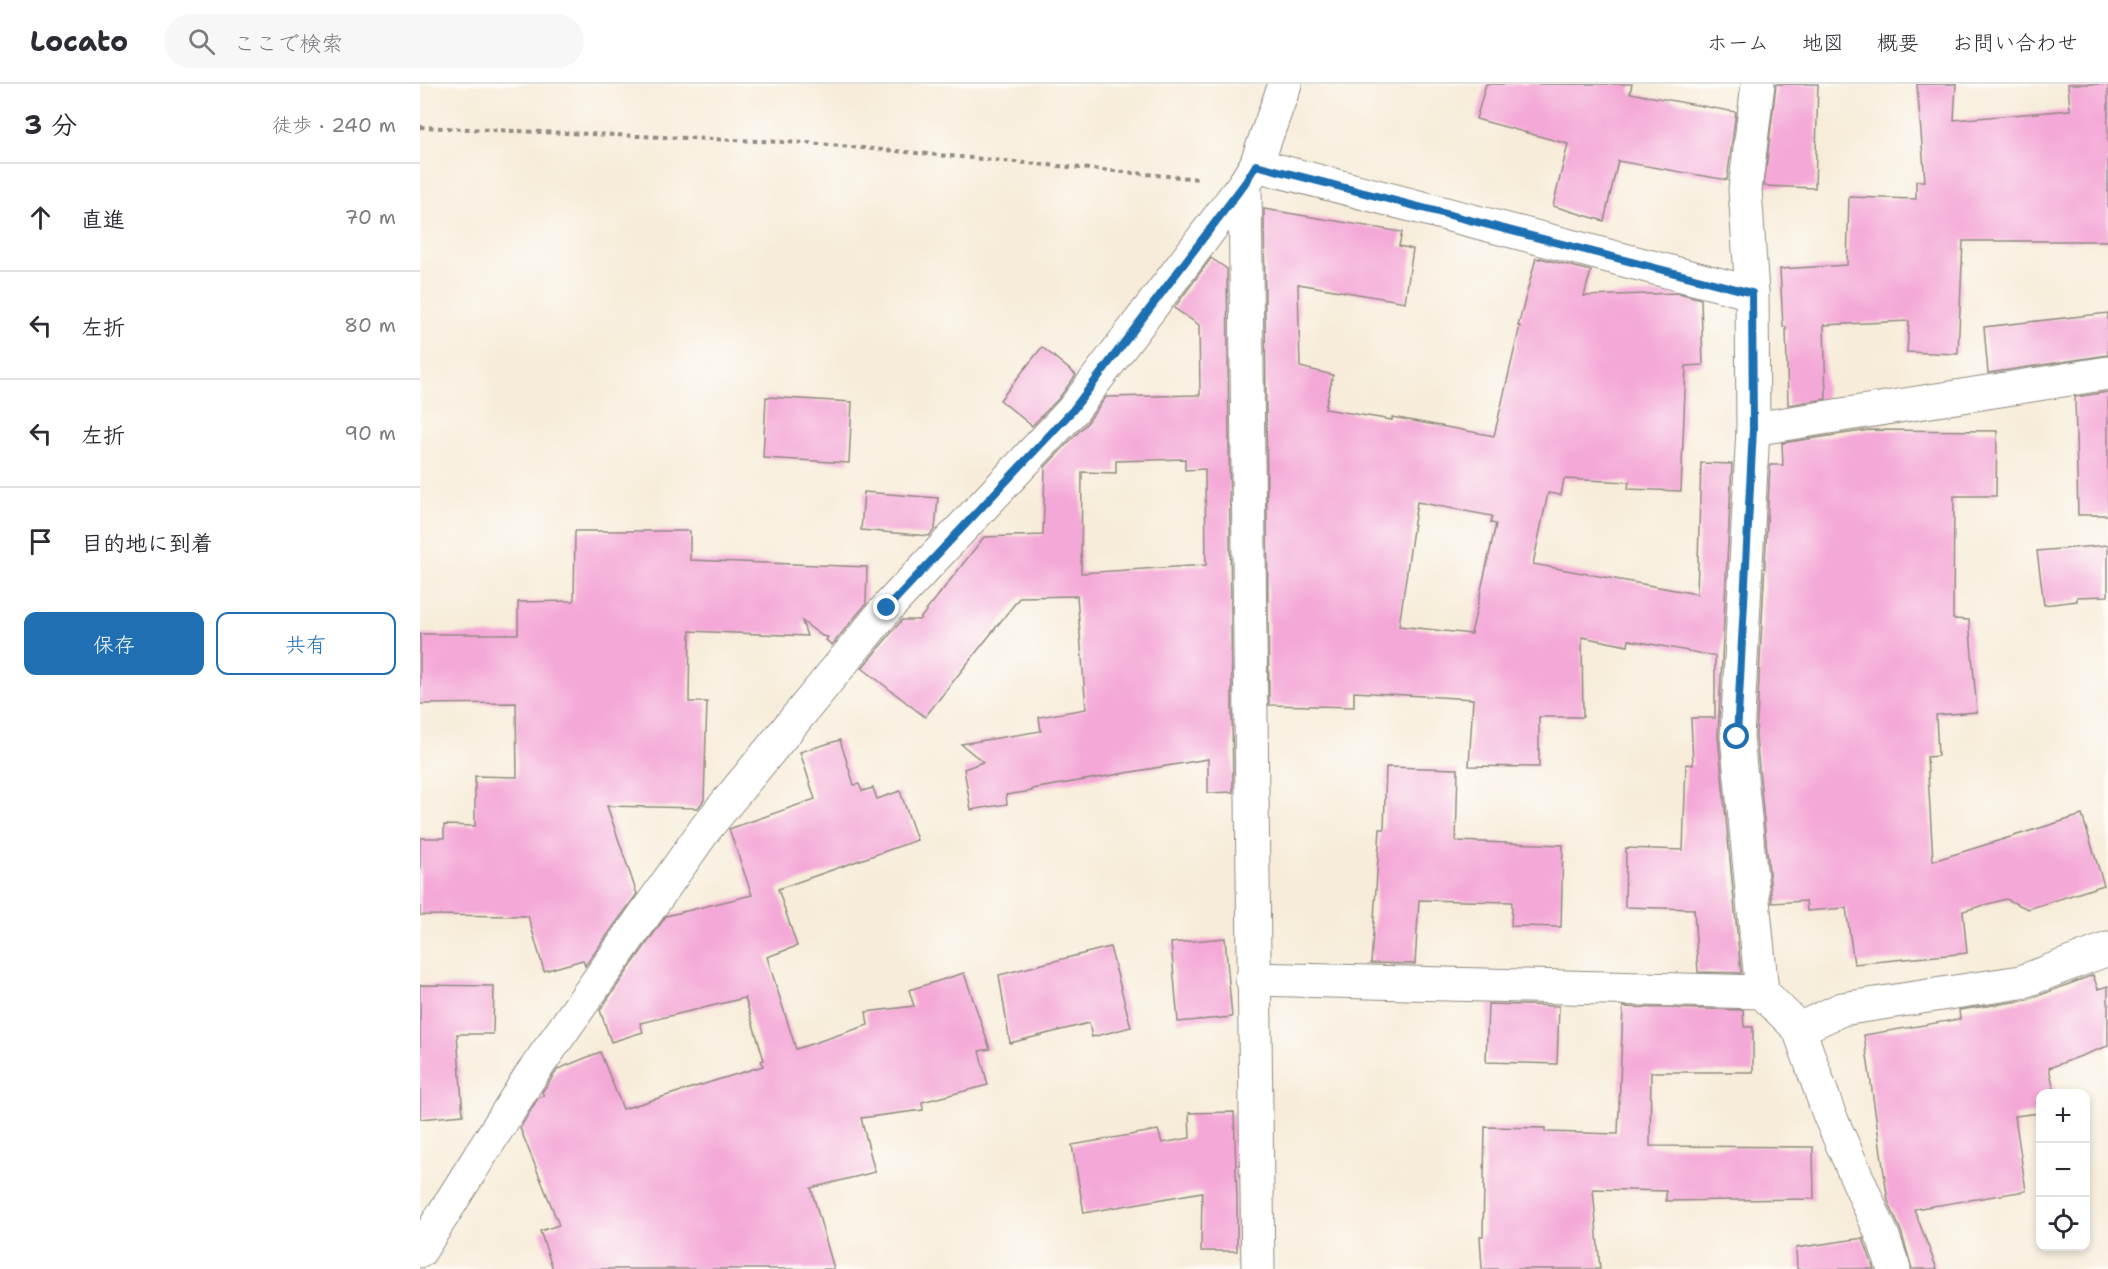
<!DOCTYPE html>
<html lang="ja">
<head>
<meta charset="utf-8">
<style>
	body { margin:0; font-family:"Shantell Sans","Klee One",sans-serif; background:#f7f7f7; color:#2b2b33 }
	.controls { position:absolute; right:18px; bottom:18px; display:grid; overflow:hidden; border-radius:12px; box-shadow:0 3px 9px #0003 }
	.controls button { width:54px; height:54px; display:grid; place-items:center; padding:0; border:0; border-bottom:2px solid #e1e1e2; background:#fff; color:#2b2b33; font:30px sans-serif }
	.stop { position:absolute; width:18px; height:18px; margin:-14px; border:4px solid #1f6fb2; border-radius:50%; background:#fff }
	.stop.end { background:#1f6fb2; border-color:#fff; box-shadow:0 2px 6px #0008 }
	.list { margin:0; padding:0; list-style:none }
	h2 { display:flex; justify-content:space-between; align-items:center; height:78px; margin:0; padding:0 24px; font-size:26px }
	h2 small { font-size:20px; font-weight:400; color:#7c7c81 }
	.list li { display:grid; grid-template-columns:39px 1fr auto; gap:18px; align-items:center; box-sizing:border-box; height:108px; padding:0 24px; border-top:2px solid #e1e1e2 }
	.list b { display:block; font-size:22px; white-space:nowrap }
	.list em { font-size:20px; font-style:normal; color:#7c7c81 }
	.actions { display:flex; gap:12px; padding:18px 24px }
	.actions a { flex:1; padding:14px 0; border:2px solid #1f6fb2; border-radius:12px; text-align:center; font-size:21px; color:#1f6fb2 }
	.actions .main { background:#1f6fb2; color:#fff }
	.icon { flex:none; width:33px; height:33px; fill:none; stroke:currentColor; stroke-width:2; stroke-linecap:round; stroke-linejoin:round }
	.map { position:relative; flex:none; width:1688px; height:1185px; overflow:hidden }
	header { display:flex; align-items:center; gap:36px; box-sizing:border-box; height:84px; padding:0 30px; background:#fff; border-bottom:2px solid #e1e1e2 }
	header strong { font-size:28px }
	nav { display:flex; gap:33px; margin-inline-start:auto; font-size:21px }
	.search { width:420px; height:54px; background:#f7f7f7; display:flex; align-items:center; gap:15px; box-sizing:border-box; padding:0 21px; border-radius:33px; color:#7c7c81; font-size:22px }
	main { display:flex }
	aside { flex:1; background:#fff }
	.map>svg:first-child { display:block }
	.building { fill:#f4a8d7; fill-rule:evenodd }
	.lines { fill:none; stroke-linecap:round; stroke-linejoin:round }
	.minor-casing { stroke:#918c82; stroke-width:35 }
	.path { stroke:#918c82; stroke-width:4; stroke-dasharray:4.5 4.5; stroke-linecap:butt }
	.minor { stroke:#fff; stroke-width:33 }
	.route { stroke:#1f6fb2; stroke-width:8 }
</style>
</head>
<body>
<header>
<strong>Locato</strong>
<div class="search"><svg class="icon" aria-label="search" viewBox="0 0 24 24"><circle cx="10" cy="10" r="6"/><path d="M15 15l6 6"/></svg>ここで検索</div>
<nav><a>ホーム</a><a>地図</a><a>概要</a><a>お問い合わせ</a></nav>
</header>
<main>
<aside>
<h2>3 分<small>徒歩 · 240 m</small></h2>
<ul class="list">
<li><svg class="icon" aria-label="ahead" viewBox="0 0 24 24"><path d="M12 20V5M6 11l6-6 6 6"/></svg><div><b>直進</b></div><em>70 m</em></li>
<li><svg class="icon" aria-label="left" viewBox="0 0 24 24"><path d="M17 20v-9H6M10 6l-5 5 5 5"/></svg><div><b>左折</b></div><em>80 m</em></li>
<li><svg class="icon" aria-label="left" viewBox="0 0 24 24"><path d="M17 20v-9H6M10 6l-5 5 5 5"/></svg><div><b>左折</b></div><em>90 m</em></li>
<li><svg class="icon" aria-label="arrive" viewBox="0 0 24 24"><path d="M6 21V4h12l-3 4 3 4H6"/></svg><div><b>目的地に到着</b></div></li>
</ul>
<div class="actions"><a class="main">保存</a><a>共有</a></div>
</aside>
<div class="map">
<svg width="1688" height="1185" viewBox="0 0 1688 1185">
	<rect width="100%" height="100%" fill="#fdfcf7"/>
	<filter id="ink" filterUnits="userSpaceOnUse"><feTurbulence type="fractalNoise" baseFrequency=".0167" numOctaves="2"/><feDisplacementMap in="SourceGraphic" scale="12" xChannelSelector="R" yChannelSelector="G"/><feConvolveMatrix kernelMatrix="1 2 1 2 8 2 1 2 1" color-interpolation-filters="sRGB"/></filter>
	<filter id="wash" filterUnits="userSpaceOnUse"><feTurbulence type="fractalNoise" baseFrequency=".008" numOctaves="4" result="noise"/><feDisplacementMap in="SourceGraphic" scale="24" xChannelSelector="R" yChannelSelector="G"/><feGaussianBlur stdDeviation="1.35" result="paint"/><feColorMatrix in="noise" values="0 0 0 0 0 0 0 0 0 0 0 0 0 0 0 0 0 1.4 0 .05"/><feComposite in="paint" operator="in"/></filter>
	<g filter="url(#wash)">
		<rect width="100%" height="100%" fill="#f7ecd9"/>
		<g id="blocks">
			<!-- building -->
			<g class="building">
				<path d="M1066 0H1212L1210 9 1316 28 1307 96 1198 77 1184 137 1133 122 1148 60 1056 35Z"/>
				<path d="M1356 0H1398L1395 104 1344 102Z"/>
				<path d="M1497 0H1536L1534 36 1650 26 1648 0H1688V157H1543L1538 270 1487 268 1489 237 1404 241 1406 315 1368 321 1366 243H1363L1360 185 1427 181 1429 113 1496 115V97H1505Z"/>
				<path d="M844 125 982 148 979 162 993 165 985 218 878 200 880 283 913 291 905 325 972 336V333L1074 352 1100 242H1098L1116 174 1120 175V174L1171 187 1164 212 1259 209 1281 215 1283 281 1266 282 1261 407 1208 405 1209 398 1144 395 1141 411 1128 409 1113 480 1277 510 1281 379 1312 380 1298 652 1321 889 1278 888 1274 825 1205 823 1206 764 1263 766 1266 680 1273 681 1271 634H1295V572L1209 556 1208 562 1162 553 1163 633H1119V683L1049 682 1053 615 934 608V623L849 621ZM997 418 1072 432 1071 439 1076 440 1051 550 979 542Z"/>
				<path d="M791 174 807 185 813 708 788 709V675L612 705V707L586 711 587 720 551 726 544 685 563 678 541 660 621 647 619 633 666 625 657 512 600 513 505 633 442 584 482 536H499L564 453 623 451 625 383 667 339 686 313 780 311 779 241 754 224ZM765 375V386L785 385 786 481 661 489 662 388 696 389V377Z"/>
				<path d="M1688 229V271L1568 289 1564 243Z"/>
				<path d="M622 263 656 291 639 314 612 342 580 316Z"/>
				<path d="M1688 308V431H1658L1655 313Z"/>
				<path d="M346 313 432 318 429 379 343 374Z"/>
				<path d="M1449 346 1577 347 1576 412H1534L1533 535 1549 536 1557 628 1516 631 1518 672 1507 673 1513 777 1662 731 1684 801 1608 825 1586 815 1543 827 1547 869 1434 880 1426 824 1387 827 1386 817 1352 819 1336 653 1350 381H1363L1362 359Z"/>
				<path d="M444 408 518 414 515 445 509 452 441 446Z"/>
				<path d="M155 447H270V476L447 483 446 520 412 561 406 556 408 553 402 552 382 537 387 552 270 547 269 618H287L284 716 278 724 187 722 217 810 165 882 163 876 124 887 108 832 0 831V754H24V741L55 742V692L97 693 96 619 0 620V550H98V518L154 517Z"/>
				<path d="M1688 461V512L1657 513V517L1624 521 1617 467Z"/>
				<path d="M420 656 434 701 439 700 442 707 453 704 457 715 480 707 497 756 358 805 377 862 347 873 376 965 448 941 446 928 494 922 489 906 544 889 570 965 559 967 568 1001 502 1018 503 1026 441 1034 455 1088 391 1104 414 1185H133L120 1147 139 1141 100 1044 118 1014 124 1012 122 1008 138 985 180 968 203 1025 343 982 341 977 344 976 325 914 220 939 223 948 191 958 180 926 246 832 332 811 309 745 395 715 380 668Z"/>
				<path d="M966 683 1038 685 1036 757 1143 761 1141 843 1091 842 1092 818 999 816 995 880 951 879 960 745H964Z"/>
				<path d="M805 854 812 933 758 938 751 859Z"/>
				<path d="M690 863 711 943 672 953 669 939 590 959 579 891Z"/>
				<path d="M1673 891 1678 905 1688 902V962L1629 984 1635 1010H1620V1029L1595 1032 1606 1107 1494 1125 1517 1185H1492L1481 1147 1468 1117 1444 951 1540 935 1539 926 1607 916Z"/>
				<path d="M0 901 74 902 73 950H37L43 1031 0 1035Z"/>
				<path d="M1068 920 1139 922 1137 980 1066 978Z"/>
				<path d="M1203 923 1323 926 1324 943H1333V988H1231L1230 1062 1393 1063 1394 1115 1246 1117V1107L1173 1105 1180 1185H1062L1060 1152H1063L1065 1043 1125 1044V1048L1198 1050Z"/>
				<path d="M814 1028 817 1114V1167H781L782 1108 664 1129 652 1061 738 1046 742 1059 770 1054 769 1029Z"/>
				<path d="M1443 1154 1454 1185H1377L1376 1164Z"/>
			</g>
		</g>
	</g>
	<g filter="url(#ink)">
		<use href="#blocks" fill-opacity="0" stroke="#918c82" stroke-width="1.5"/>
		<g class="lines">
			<!-- minor casing -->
			<g class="minor-casing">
				<g id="minor">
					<path d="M1338 0 1325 106 1332 209 1333 345 1317 653 1342 908 1379 945 1409 1030 1463 1153 1474 1185"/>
					<path d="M836 81 1332 209"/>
					<path d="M825 99C830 461 831 823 838 1185"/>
					<path d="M1333 345 1688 289"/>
					<path d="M832 895 1342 908"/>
					<path d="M1379 945 1422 925 1601 898 1688 865"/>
					<path d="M0 1167 109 994 286 744 467 524 653 326 825 99 836 81 865 0"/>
				</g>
			</g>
			<!-- path -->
			<path class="path" d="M0 43 388 59 780 95"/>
			<!-- minor -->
			<use href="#minor" class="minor"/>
		</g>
	</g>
	<g class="lines" filter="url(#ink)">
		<!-- route -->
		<path class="route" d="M467 524 653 326 825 99 836 81 1332 209 1333 345 1317 653"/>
	</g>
</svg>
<div class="controls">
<button>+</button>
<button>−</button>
<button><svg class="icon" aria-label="locate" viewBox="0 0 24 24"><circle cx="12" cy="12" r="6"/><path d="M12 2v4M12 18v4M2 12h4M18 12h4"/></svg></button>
</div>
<div class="stop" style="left:1317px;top:653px"></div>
<div class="stop end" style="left:467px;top:524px"></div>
</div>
</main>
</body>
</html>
